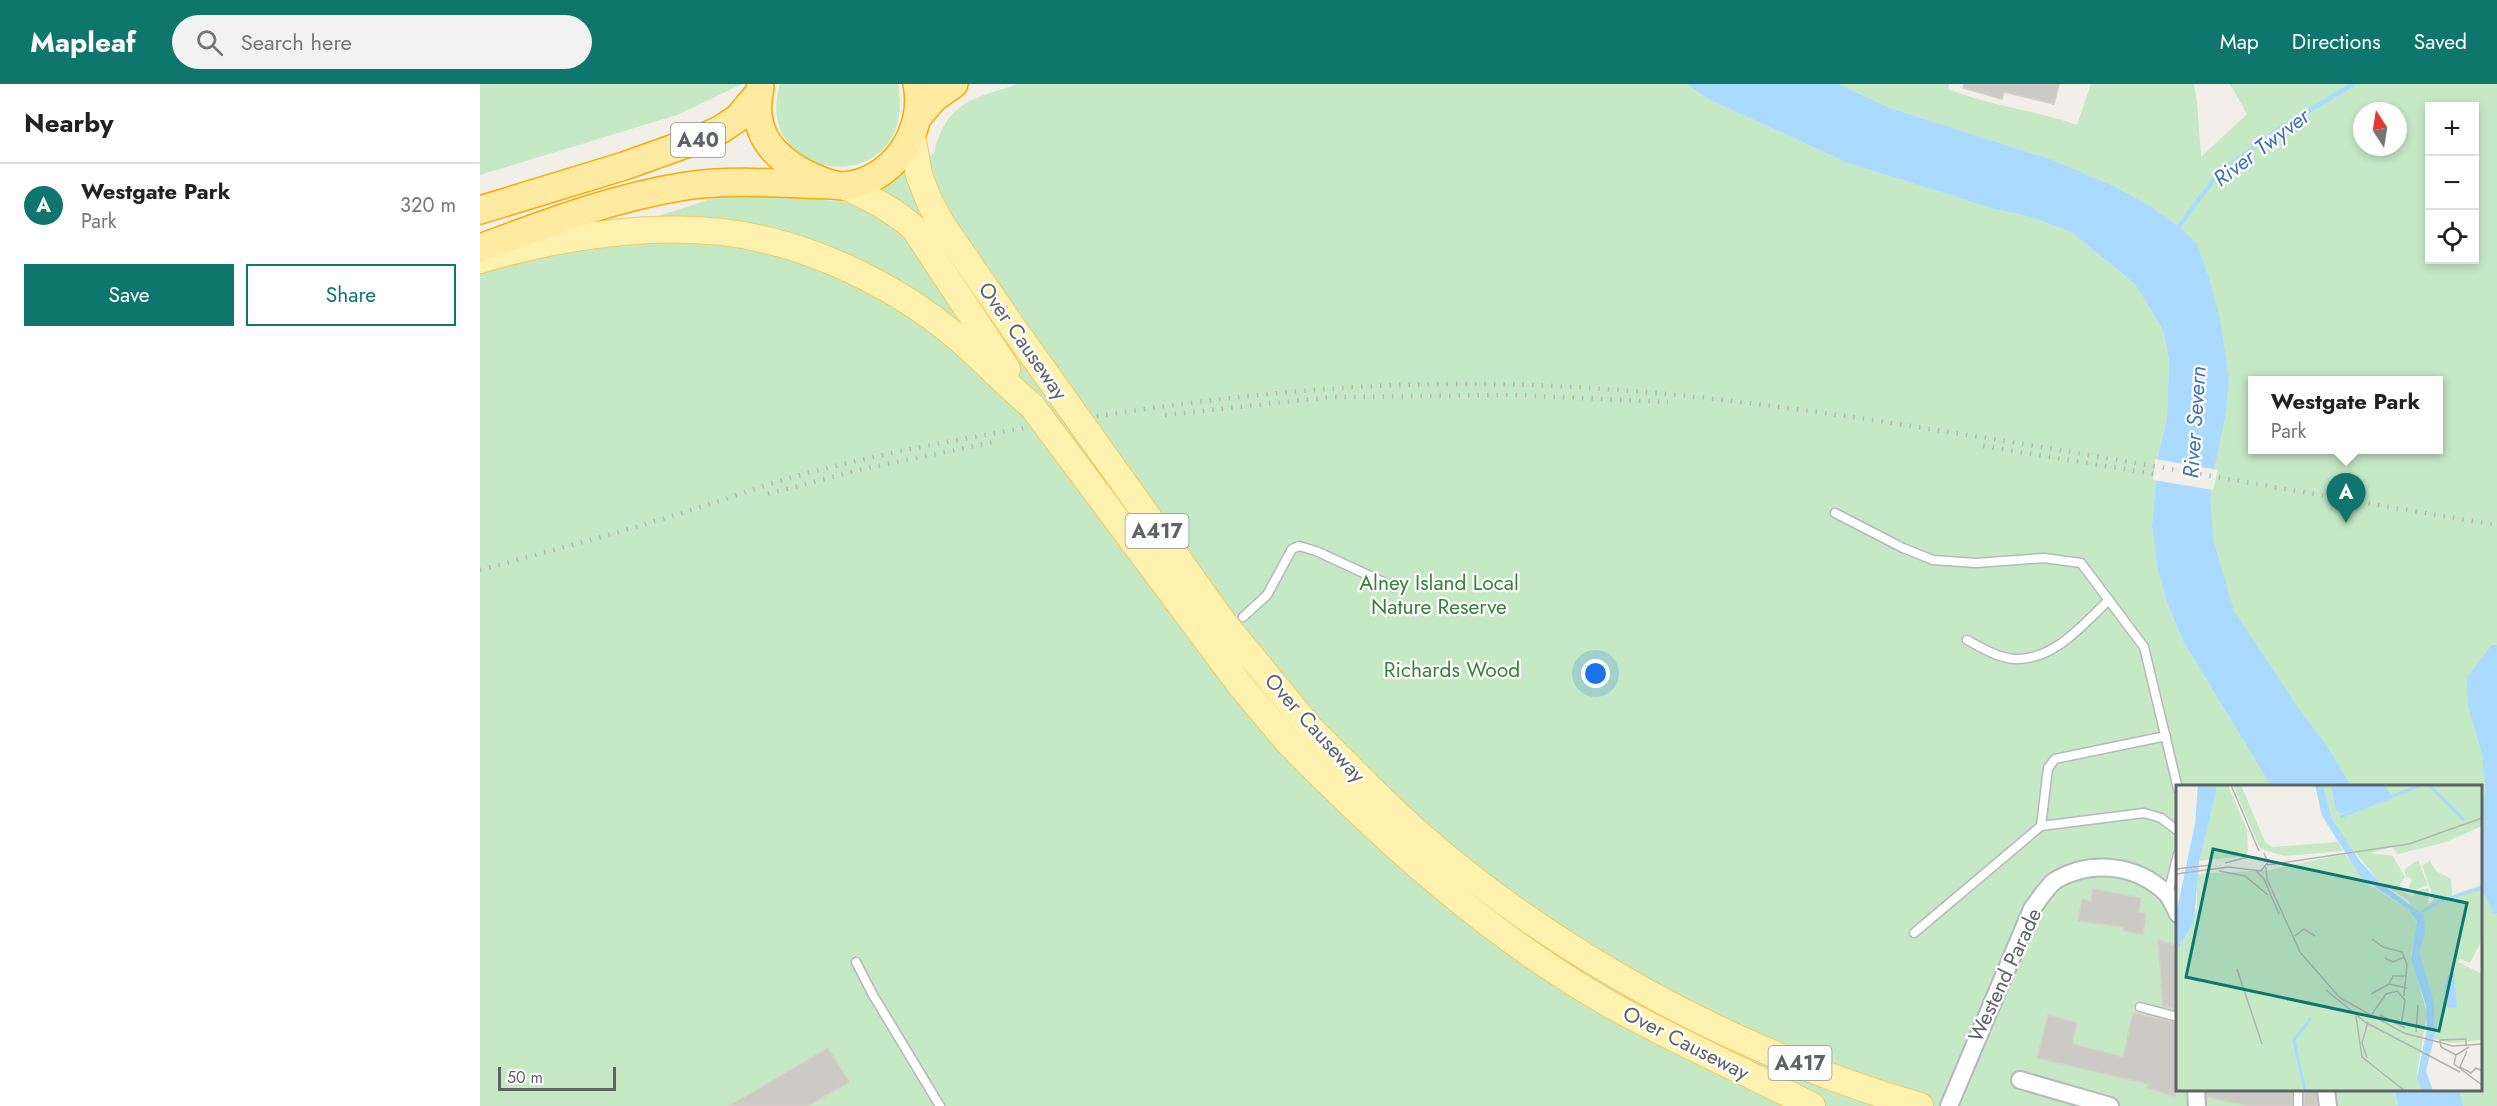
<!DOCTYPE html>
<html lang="en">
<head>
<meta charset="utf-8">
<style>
	body { margin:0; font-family:Jost,sans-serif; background:#f2f2f2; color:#222 }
	.controls { position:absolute; right:18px; top:18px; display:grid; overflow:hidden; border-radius:0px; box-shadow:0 3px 9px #0003 }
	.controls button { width:54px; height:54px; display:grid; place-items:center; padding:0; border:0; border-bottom:2px solid #e0e0e0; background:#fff; color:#222; font:30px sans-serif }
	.compass { position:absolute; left:1873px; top:18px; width:54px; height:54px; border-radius:50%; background:#fff; box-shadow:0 3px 9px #0003; rotate:348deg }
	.scale { position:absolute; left:18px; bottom:15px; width:118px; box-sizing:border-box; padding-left:6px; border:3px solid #5f6368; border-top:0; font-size:16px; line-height:21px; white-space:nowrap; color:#5f6368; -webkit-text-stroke:4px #fff; paint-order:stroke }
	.you { position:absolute; left:1116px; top:590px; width:21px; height:21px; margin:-15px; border:4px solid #fff; border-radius:50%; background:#1a73e8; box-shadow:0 0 0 9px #1a73e833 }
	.badge { display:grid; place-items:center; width:39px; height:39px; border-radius:50%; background:#0f766e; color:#fff; font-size:20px; font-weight:700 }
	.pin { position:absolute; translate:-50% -50px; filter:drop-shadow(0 2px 3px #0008) }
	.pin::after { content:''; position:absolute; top:32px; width:21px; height:18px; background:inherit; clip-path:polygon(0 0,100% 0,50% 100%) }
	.popup { position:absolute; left:1768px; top:292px; width:195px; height:78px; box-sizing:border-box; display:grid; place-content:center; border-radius:0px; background:#fff; filter:drop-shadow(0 2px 4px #0005); font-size:20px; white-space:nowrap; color:#767676 }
	.popup b { font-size:22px; color:#222 }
	.popup::after { content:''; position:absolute; left:50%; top:100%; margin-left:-12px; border:12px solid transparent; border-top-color:#fff }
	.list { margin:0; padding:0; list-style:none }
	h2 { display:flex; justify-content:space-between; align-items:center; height:78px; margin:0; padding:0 24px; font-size:26px }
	h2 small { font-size:20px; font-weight:400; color:#767676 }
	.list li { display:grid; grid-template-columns:39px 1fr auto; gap:18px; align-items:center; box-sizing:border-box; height:84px; padding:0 24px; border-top:2px solid #e0e0e0 }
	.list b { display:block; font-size:22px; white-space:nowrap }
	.list p { margin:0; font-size:20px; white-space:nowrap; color:#767676 }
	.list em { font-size:20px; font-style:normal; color:#767676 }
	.actions { display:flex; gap:12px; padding:18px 24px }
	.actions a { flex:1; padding:14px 0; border:2px solid #0f766e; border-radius:0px; text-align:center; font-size:21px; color:#0f766e }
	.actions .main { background:#0f766e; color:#fff }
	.icon { flex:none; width:33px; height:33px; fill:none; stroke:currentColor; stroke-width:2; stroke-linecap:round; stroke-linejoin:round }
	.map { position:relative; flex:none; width:2017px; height:1022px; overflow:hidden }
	header { display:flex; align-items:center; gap:36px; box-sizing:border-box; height:84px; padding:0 30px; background:#0f766e; color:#fff }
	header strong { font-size:28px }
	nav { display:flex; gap:33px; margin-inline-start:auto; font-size:21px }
	.search { width:420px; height:54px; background:#f2f2f2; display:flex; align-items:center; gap:15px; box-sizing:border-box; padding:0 21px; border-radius:33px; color:#767676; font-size:22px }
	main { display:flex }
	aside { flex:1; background:#fff }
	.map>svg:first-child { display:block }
	.green { fill:#c5e8c5; fill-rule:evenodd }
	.water { fill:#aadaff }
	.pier { fill:#f1efe8 }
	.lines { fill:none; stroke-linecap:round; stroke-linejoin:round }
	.stream { stroke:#aadaff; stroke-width:4.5 }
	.building { fill:#cccac5; stroke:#d6d1c6; stroke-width:1.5 }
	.service-casing { stroke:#b5b8bc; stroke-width:11 }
	.minor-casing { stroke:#b5b8bc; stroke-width:20 }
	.primary-casing { stroke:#f2c960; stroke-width:28 }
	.trunk-casing { stroke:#f9ab00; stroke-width:30 }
	.service { stroke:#fff; stroke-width:8 }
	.minor { stroke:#fff; stroke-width:16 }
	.primary { stroke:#fff2af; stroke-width:26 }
	.trunk { stroke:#feeaa1; stroke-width:27 }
	.rail { stroke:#b6b7b8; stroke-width:4.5; stroke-dasharray:1.5 8; stroke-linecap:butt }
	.primary-bridge-casing { stroke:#f2c960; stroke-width:28; stroke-linecap:butt }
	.primary-bridge { stroke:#fff2af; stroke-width:26 }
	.labels { text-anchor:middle; stroke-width:4.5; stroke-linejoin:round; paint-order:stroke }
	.shield { fill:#fff; stroke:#8f9295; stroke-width:1.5 }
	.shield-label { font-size:20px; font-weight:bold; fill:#5f6368 }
	.street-label { font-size:21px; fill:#5f6368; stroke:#fff }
	.park-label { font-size:21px; fill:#348238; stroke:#fff }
	.water-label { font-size:22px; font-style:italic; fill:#4174aa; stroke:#fff }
	.inset-river { fill:none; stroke:#aadaff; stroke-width:3 }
	.inset-road { fill:none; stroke:#b3b3b1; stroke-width:1.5 }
	.view { fill:#0f766e; fill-opacity:0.15; stroke:#0f766e; stroke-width:3 }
	.inset-edge { fill:none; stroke:#5f6368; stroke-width:3 }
</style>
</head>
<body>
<header>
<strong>Mapleaf</strong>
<div class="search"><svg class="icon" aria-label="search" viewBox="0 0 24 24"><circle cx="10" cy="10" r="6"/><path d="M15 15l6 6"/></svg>Search here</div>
<nav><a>Map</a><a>Directions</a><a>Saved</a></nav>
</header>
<main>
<aside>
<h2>Nearby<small></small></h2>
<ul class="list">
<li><span class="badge">A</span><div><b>Westgate Park</b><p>Park</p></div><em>320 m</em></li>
</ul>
<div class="actions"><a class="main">Save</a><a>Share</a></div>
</aside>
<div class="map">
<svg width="2017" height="1022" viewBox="0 0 2017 1022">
	<rect width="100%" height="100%" fill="#f1efe8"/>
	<!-- green -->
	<g class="green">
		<path d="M0 0H262L197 31 0 91Z"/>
		<path d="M300 0H418C439 118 269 102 300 0Z"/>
		<path d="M538 0H1207L1228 15 1368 79 1514 125 1551 133 1591 148 1655 200 1683 246 1689 274 1687 333 1678 372 1672 442 1677 483 1687 518 1703 557 1791 702H1698V1006H1915L1918 1022H0V189L253 108 301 110 376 120 454 69C467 17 493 15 538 0Z"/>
		<path d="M1359 0H1469L1468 5C1510 22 1555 26 1597 41L1611 0H1714L1717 18 1721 73 1767 30 1750 0H2017V1022H1951L1947 1006H2000V702H1834L1720 516 1699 143 1672 123 1632 101 1570 75 1407 23ZM1950 22H1994V176H1950ZM1882 27H1918V63H1882ZM1773 296H1959V366H1773Z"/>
	</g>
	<!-- water -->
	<g class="water">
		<path d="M1207 0H1359L1407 23 1570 75 1632 101 1672 123 1699 143 1716 159 1729 194 1740 235 1749 295 1746 328 1730 405 1733 455 1754 527 1823 631 1846 661 1871 702H1791L1703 557 1687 518 1677 483 1672 442 1678 372 1687 333 1689 274 1683 246 1655 200 1591 148 1551 133 1514 125 1368 79 1228 15Z"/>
		<path d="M2012 561H2017V829H2014L2002 806 2001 790V731L2006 705 2001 666 1988 622 1987 593Z"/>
		<path d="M1915 1006H1979L1983 1022H1918Z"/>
	</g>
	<!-- pier -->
	<path class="pier" d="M1675 375 1738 386 1733 406 1673 396Z"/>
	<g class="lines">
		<!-- stream -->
		<path class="stream" d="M1695 147 1738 90 1799 45 1873 0"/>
	</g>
	<!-- building -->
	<g class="building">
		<path d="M1484 0H1579L1574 20 1524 8 1522 15 1483 4Z"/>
		<path d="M1613 805 1661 814 1659 828 1666 829 1663 850 1643 847 1644 843 1598 837 1602 815 1611 817Z"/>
		<path d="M1678 856 1695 861 1698 926 1683 922Z"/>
		<path d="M1653 929 1698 939V1002L1695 1012 1667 1004 1668 1000 1557 974 1568 931 1597 939 1592 960 1643 973Z"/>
		<path d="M348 964 369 998 328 1022H249Z"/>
		<path d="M1726 1005H1812V1022H1769L1727 1013Z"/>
		<path d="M1824 1005H1836L1837 1022H1824Z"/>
	</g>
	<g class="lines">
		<!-- service casing -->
		<g class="service-casing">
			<g id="service">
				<path d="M1355 429 1423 464 1453 476 1496 479 1564 474 1601 479 1664 563 1698 705"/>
				<path d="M763 533 787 511 812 465 819 462 836 467 914 503"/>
				<path d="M1487 556C1502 564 1518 574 1535 575 1575 576 1602 541 1629 516"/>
				<path d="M1561 742 1568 684 1575 675 1686 652"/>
				<path d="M1688 810 1698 770"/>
				<path d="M1434 849 1561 742 1664 729 1681 734 1698 747"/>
				<path d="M376 878 393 911 460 1022"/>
				<path d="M1660 923 1698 933"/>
				<path d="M1818 1021V1006"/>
			</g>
		</g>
		<!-- minor casing -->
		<g class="minor-casing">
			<g id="minor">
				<path d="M1540 996 1630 1022"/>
				<path d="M1716 1006 1717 1022"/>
				<path d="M1846 1006 1848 1022"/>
				<path d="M1469 1022 1552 825C1559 816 1567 802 1576 796 1611 775 1657 781 1686 809 1691 814 1694 823 1698 830"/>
			</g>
		</g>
		<!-- primary casing -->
		<g class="primary-casing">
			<g id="primary">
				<path d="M432 51 439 91 450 119 463 142 534 245"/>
				<path d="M363 102C390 113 412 125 434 144L527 285"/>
				<path d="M0 176C87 150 197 134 287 156 352 172 420 206 472 249 500 272 524 299 552 322"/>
				<path d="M829 643C866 679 901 717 940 751 1081 874 1260 970 1440 1022"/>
				<path d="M808 658C904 756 1005 848 1124 917 1192 956 1263 986 1332 1022"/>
			</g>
		</g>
		<!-- trunk casing -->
		<g class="trunk-casing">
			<g id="trunk">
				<path d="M280 4C270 47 292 73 328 91 339 96 351 102 363 102 412 99 447 47 437 0"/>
				<path d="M437 34 454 14 474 0"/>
				<path d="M0 126 144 82 217 56 240 46 258 34 279 9"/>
				<path d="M0 164C67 139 135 113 206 102 254 95 305 100 353 101"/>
			</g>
		</g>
		<!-- service -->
		<use href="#service" class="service"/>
		<!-- minor -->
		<use href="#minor" class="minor"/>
		<!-- primary -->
		<use href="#primary" class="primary"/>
		<!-- trunk -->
		<use href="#trunk" class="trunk"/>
		<!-- rail -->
		<g class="rail">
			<path d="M685 331 851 313 1033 311 1188 318"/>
			<path d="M1503 362 1680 391"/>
			<path d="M288 410 379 386 513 358"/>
			<path d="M0 486C69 467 139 449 208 427 241 417 273 405 306 395 391 371 480 355 568 340 703 318 840 300 977 300 1143 299 1306 322 1469 348 1652 377 1834 411 2017 441"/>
		</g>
		<!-- primary-bridge casing -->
		<g class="primary-bridge-casing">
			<g id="primary-bridge">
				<path d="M534 245 743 538 829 643"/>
				<path d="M552 322 761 602 808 658"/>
			</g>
		</g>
		<!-- primary-bridge -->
		<use href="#primary-bridge" class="primary-bridge"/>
	</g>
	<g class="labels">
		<!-- shield labels -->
		<g class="shield">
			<rect x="191" y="39" width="54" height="34" rx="4.5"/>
			<rect x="645.5" y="430" width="63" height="34" rx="4.5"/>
			<rect x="1288.5" y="962" width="63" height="34" rx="4.5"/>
		</g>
		<g class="shield-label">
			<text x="218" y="63">A40</text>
			<text x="677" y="454">A417</text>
			<text x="1320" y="986">A417</text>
		</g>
		<!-- street labels -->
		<g class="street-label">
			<text transform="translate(543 257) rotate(55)" y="7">Over Causeway</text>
			<text transform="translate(835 644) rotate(48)" y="7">Over Causeway</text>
			<text transform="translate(1525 891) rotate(-65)" y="7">Westend Parade</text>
			<text transform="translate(1206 959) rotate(27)" y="7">Over Causeway</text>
		</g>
		<!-- park labels -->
		<g class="park-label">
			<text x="959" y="506">Alney Island Local<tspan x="959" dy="24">Nature Reserve</tspan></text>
			<text x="972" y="593">Richards Wood</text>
		</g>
		<!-- water labels -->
		<g class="water-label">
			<text transform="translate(1781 63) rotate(-37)" y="8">River Twyver</text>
			<text transform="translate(1714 338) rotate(-86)" y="8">River Severn</text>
		</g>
	</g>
	<!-- overview -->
	<g transform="translate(1696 701)">
		<rect width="306" height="306" fill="#f1efe8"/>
		<path d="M40 0H52L71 45 72 65 70 71 23 76ZM57 0H65L89 57 96 62 162 57 167 66 109 71 88 65 83 61ZM147 0H154L160 25 165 29 215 11 208 0H306V41L270 57 222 69 216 62 194 68 217 71 229 92 222 103 224 106 237 111 240 106 253 103 252 119 258 115 246 80 254 76 260 86 275 94 276 110 306 100V155L294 178 284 174 282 177 306 189V255L275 258 254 253V226L239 175 246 141 232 115 203 97 167 52 156 34ZM169 69 191 98 233 125 242 140 235 169 251 230 241 288 246 306H0V167L15 144 21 122V89L92 85ZM242 75 252 100 239 105 233 103 236 94 230 92 229 84Z" fill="#c5e8c5"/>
		<path d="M22 0H40V7L23 76 18 138 0 167V130L19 39ZM139 0H147L156 34 184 76 203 97 248 130 249 148 243 167 258 218 259 249 250 286 257 306H246L241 293 251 244 250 220 235 174 241 137 233 125 185 92 146 31ZM154 0H208L216 11 165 29 160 25ZM275 188 278 189 281 222 274 223 267 219 271 191Z" fill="#aadaff"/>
		<path class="inset-river" d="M253 0 288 35M164 32 245 0M246 127 262 117 306 103M129 306 118 255 135 233"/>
		<path class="inset-road" d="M55 0 83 66M49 78 72 72M91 80 233 59 306 33M90 82 91 94 124 167 164 213 228 248 277 261 306 259M0 84 35 80M43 86 69 91 92 110M80 86 88 94 103 129M0 89 52 82 85 86 92 77 88 68M119 151 128 144 139 151M196 154 207 162 226 167 231 179 228 211M209 173 217 177 228 172M61 184 86 259M213 199 217 191H231M150 205 189 237 284 287M195 209 213 199 231 203M204 230 229 243M180 231 186 272 229 306M194 232 210 209 221 206 229 215 225 241M240 247 242 220M293 262 280 270 278 279 306 300M291 266 284 282 295 288 300 283 306 286M280 270 265 262 264 255 290 254V260M191 273 186 258 192 237"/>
		<path class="view" d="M37 64 291 118 263 246 10 192Z"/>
		<rect width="306" height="306" class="inset-edge"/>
	</g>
</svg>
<div class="controls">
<button>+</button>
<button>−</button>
<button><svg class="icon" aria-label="locate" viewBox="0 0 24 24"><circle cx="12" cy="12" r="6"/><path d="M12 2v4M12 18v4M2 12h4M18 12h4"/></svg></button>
</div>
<svg class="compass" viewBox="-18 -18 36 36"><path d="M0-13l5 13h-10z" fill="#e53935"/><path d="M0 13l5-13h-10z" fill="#767676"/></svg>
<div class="scale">50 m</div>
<div class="you"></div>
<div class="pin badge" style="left:1866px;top:439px">A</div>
<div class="popup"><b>Westgate Park</b>Park</div>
</div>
</main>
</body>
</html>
